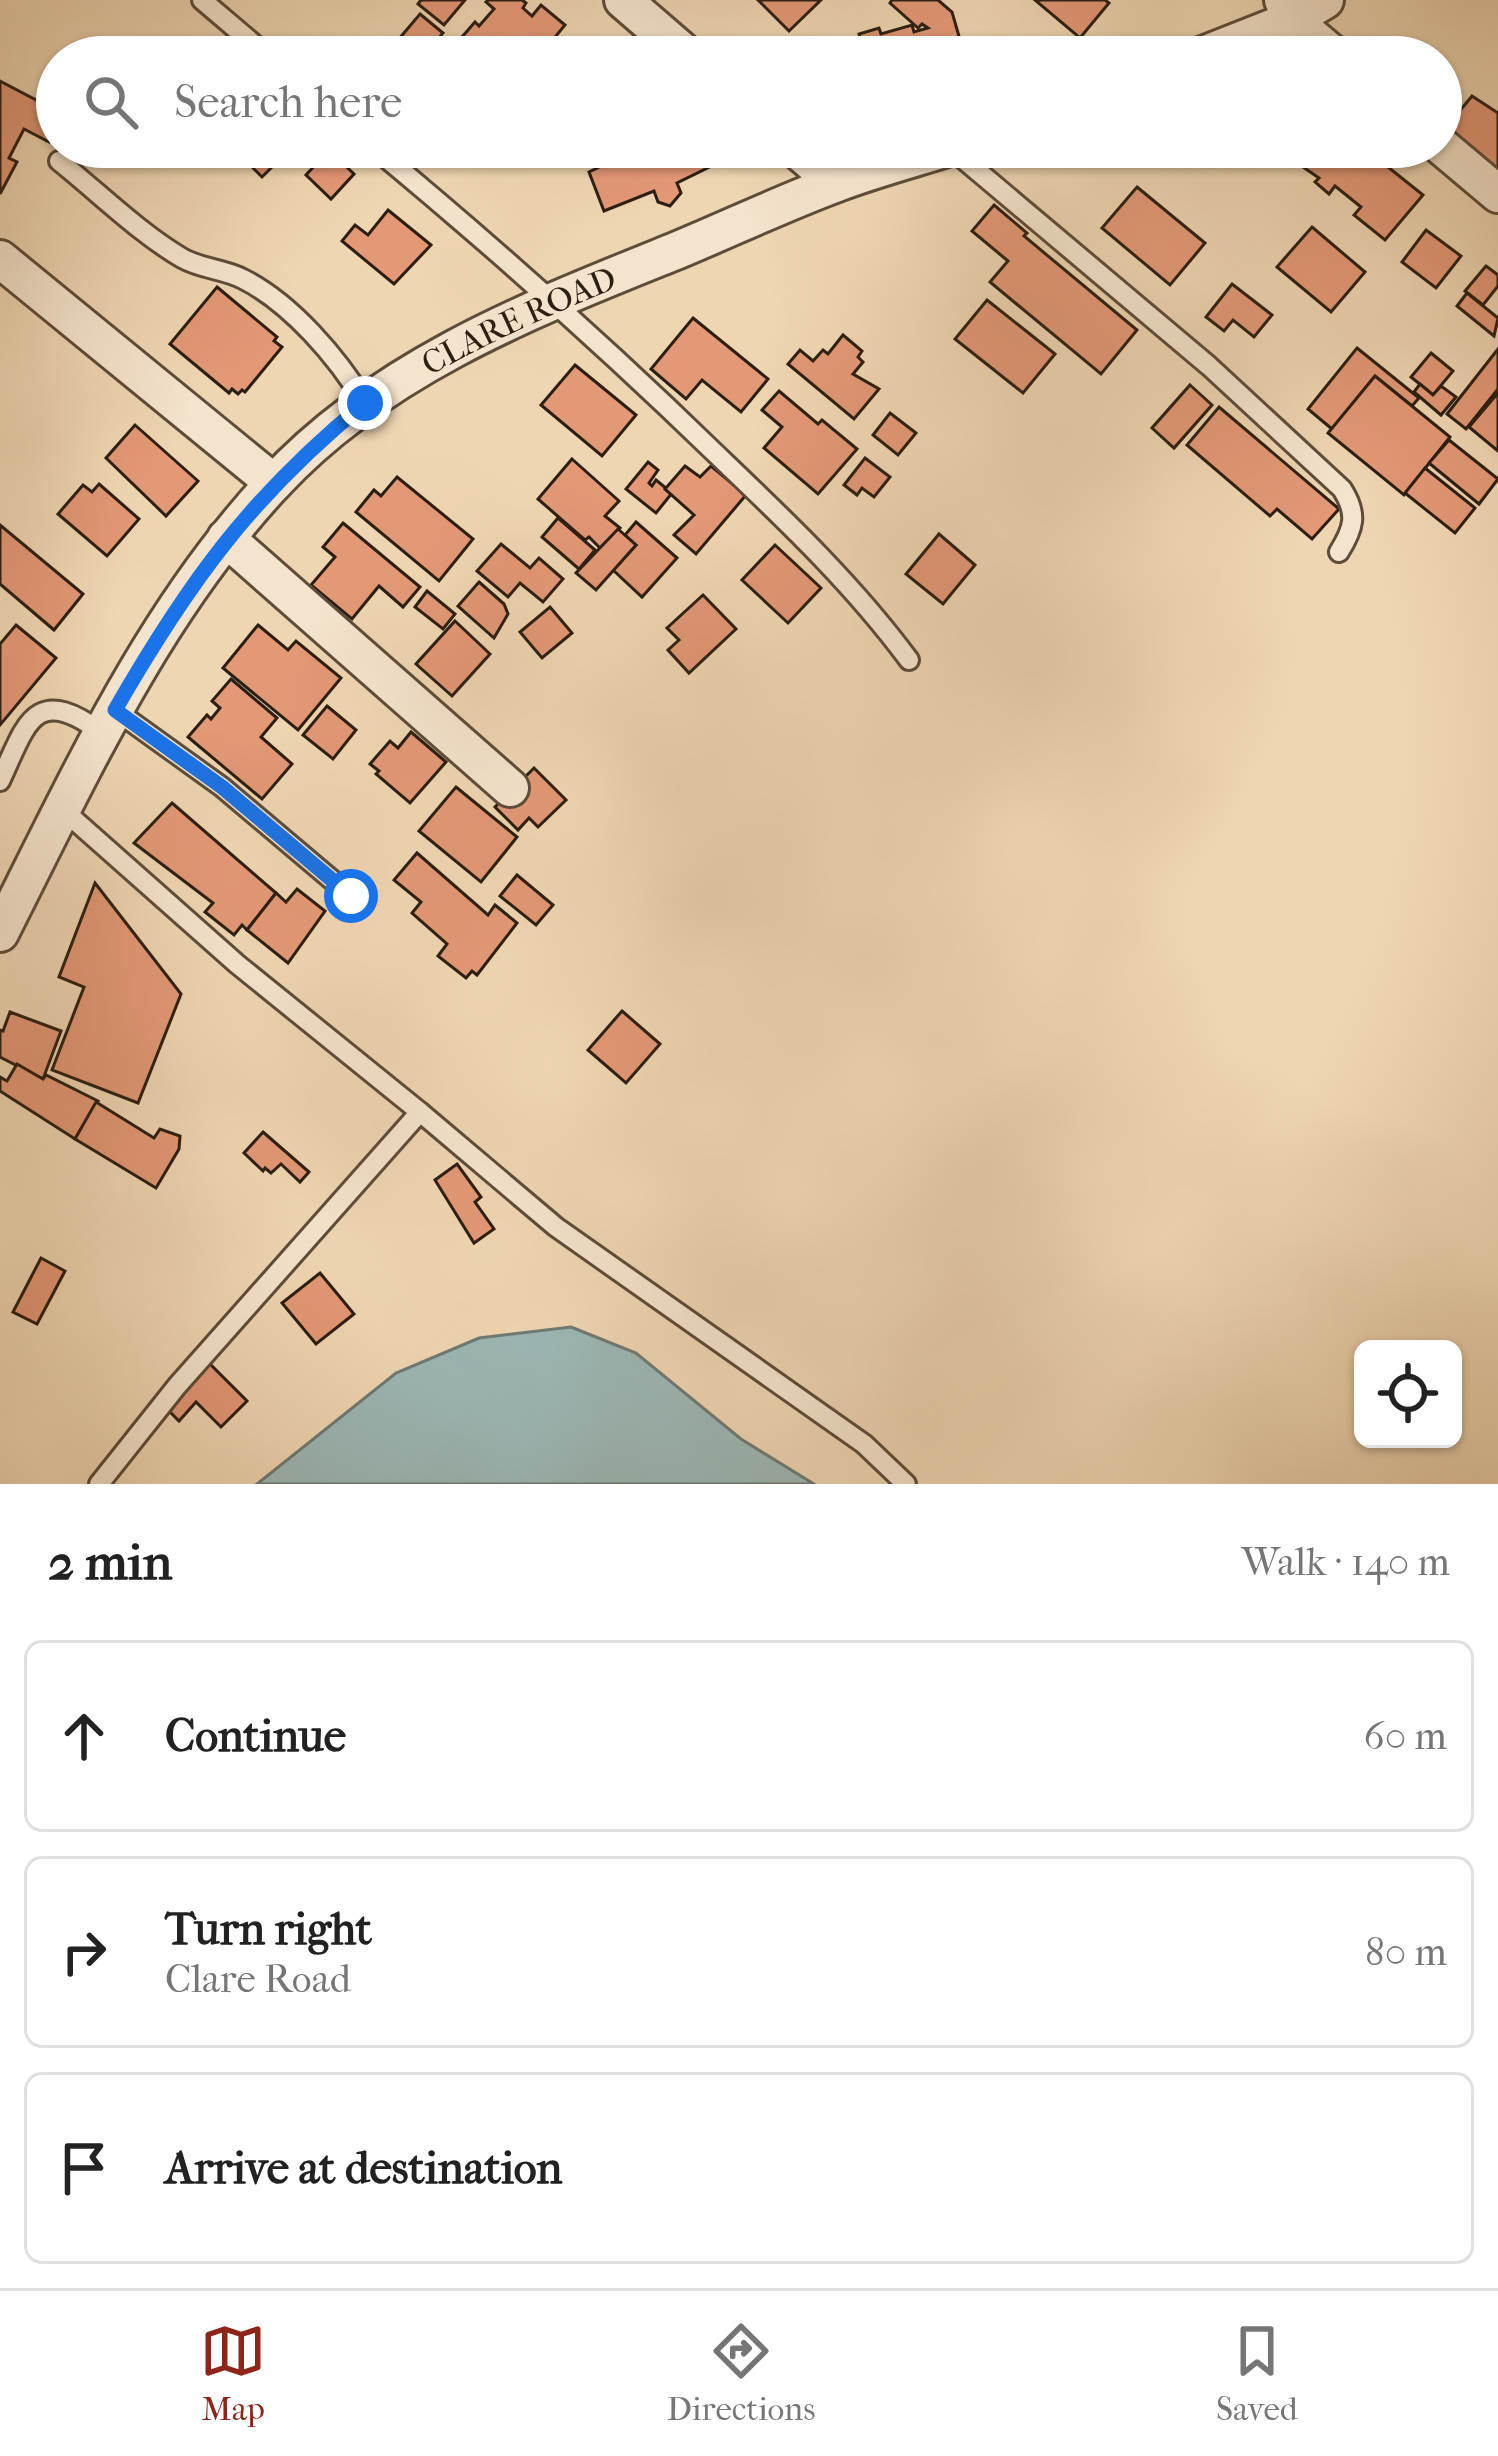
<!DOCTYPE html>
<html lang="en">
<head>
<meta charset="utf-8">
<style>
	body { margin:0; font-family:"IM FELL French Canon",serif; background:#f2f2f2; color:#222 }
	.controls { position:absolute; right:36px; bottom:36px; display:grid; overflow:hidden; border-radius:18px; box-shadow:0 3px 9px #0004 }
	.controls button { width:108px; height:108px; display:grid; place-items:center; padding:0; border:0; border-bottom:3px solid #e0e0e0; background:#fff; color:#222; font:60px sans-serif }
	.stop { position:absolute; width:36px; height:36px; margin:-27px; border:9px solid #1a73e8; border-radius:50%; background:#fff }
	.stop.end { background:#1a73e8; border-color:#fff; box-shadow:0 3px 12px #0008 }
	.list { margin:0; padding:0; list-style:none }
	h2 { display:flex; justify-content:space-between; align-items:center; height:156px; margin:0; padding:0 48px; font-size:51px }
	h2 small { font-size:39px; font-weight:400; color:#767676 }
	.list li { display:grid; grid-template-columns:78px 1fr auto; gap:36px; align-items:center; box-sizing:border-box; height:192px; margin:0 24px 24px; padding:0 24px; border:3px solid #e0e0e0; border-radius:18px }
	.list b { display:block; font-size:45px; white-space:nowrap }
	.list p { margin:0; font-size:39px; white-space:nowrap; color:#767676 }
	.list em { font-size:39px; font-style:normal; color:#767676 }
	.icon { flex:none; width:66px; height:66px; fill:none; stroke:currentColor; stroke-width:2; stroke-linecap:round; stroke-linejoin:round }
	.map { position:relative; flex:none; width:1498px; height:1484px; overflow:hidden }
	.search { position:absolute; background:#fff; box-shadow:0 3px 9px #0004; left:36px; right:36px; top:36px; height:132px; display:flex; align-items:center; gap:30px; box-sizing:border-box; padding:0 42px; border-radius:66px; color:#767676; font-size:45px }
	.sheet { height:804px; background:#fff }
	nav { display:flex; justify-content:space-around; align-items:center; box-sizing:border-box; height:168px; border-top:3px solid #e0e0e0; background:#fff; font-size:33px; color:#767676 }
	nav a { display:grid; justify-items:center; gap:6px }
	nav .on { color:#8f2418 }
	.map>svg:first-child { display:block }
	.water { fill:#9cb7b5; stroke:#6f7a74; stroke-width:3 }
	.building { fill:#e39876; stroke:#2b1e12; stroke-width:3 }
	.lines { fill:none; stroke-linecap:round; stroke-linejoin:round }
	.lane-casing { stroke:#5c4c3a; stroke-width:24 }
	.street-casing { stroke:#5c4c3a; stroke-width:42 }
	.lane { stroke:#f5e4cd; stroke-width:18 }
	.street { stroke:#f5e4cd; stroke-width:36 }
	.route { stroke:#1a73e8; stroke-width:15 }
	.labels { text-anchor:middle; stroke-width:9; stroke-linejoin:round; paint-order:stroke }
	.street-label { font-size:33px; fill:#2b1e12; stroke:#f5e4cd }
</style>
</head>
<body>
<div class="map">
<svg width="1498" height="1484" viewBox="0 0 1498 1484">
	<rect width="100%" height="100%" fill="#efd6b2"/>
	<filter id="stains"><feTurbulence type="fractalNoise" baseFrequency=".00167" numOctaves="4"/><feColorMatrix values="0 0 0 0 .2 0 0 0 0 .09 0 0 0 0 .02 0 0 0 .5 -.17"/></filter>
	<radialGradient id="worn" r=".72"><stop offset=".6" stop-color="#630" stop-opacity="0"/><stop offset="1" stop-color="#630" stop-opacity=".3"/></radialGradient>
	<!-- water -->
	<path class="water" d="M571 1327 636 1353 741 1439 814 1484H257L396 1373 479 1338Z"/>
	<!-- building -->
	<g class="building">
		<path d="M421 0H465L444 25 418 4Z"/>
		<path d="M488 0H522L526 3 523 8 532 16 541 5 565 25 542 53 533 46 524 57 512 52 508 57H484L462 37 475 22 479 26 494 9 486 2Z"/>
		<path d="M758 0H821L789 31Z"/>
		<path d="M892 0H938L952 12 965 57H866L859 34 879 28 881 34 912 25 914 32 928 28 922 24 918 28 890 3Z"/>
		<path d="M1035 0H1105L1109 3 1080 38Z"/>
		<path d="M420 14 443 33 423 57 398 40Z"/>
		<path d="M0 81 57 111V128L49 142 24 129 9 158 17 162 0 194Z"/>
		<path d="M1472 96 1498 113V177L1443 131Z"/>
		<path d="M257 147H274L283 156 262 177 244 159Z"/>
		<path d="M634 147H735L730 157 677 183 681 193 670 206 658 202 654 191 604 211 589 172 635 150Z"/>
		<path d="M1274 147H1363L1423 195 1385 240 1354 215 1361 207 1335 186 1329 194 1315 182 1319 178Z"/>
		<path d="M329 150 354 174 331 199 306 175Z"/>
		<path d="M1137 187 1205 243 1170 285 1102 228Z"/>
		<path d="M994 205 1027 233 1024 236 1137 330 1101 374 990 282 1008 261 972 231Z"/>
		<path d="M388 210 431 245 394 284 342 241 355 225 368 235Z"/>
		<path d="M1312 227 1365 272 1331 312 1277 267Z"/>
		<path d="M1426 230 1461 256 1436 288 1402 262Z"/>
		<path d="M1486 266 1498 275V286L1483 305 1465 291Z"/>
		<path d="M1232 284 1272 315 1254 337 1233 320 1224 331 1206 317Z"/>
		<path d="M217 287 277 337 274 341 282 347 245 392 242 390 238 394 232 389 229 393 170 344Z"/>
		<path d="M1467 293 1498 318 1494 336 1457 306Z"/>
		<path d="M987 300 1055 354 1023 393 955 339Z"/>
		<path d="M693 318 768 379 741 412 702 380 686 399 651 369Z"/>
		<path d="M843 335 862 351 858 357 863 362 853 374 879 389 854 419 788 364 800 350 813 361 823 350 828 354Z"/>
		<path d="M1357 348 1419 398 1412 406 1375 376 1332 429 1308 409Z"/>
		<path d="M1498 349V389L1466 429 1447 414Z"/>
		<path d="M1431 353 1453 371 1433 395 1411 377Z"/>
		<path d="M575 365 636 415 602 456 541 405Z"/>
		<path d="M1375 376 1450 437 1404 495 1328 433Z"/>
		<path d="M1420 384 1433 395 1441 386 1456 397 1441 415 1414 392Z"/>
		<path d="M1190 385 1212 405 1174 448 1152 428Z"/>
		<path d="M779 391 818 424 822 420 857 449 818 494 764 448 782 427 762 410Z"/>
		<path d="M1498 393V451L1469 427Z"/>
		<path d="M1219 407 1339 509 1312 539 1277 509 1270 516 1187 445Z"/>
		<path d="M890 413 916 433 898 455 873 435Z"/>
		<path d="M135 425 198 481 166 516 106 458Z"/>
		<path d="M1449 440 1498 479 1479 504 1429 463Z"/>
		<path d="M865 458 890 477 874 497 862 488 857 495 844 485Z"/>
		<path d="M572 459 619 501 605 516 620 528 601 549 589 537 585 540 538 499Z"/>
		<path d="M648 462 658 470 649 483 652 486 656 480 672 493 656 513 626 489Z"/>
		<path d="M685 466 700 477 711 466 746 495 696 554 674 535 694 515 665 489Z"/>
		<path d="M1425 468 1475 508 1455 533 1405 493Z"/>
		<path d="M397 477 473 539 439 581 356 512 374 490 381 496Z"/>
		<path d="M99 484 139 519 107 556 58 514 83 485 92 492Z"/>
		<path d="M558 518 595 550 579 569 542 537Z"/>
		<path d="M636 522 677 558 642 597 613 570 636 545 625 535Z"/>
		<path d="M343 523 420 587 403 607 379 586 352 619 311 585 335 557 323 547Z"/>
		<path d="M0 525 83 594 54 630 0 584Z"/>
		<path d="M618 529 636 545 596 590 576 573Z"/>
		<path d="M939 534 975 565 943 604 906 574Z"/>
		<path d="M501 544 530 568 539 558 563 579 543 602 520 583 508 597 477 571Z"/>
		<path d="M775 545 821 588 788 623 742 580Z"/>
		<path d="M479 582 504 604 508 614 494 638 458 606Z"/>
		<path d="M427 591 455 614 443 629 415 607Z"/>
		<path d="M703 595 736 629 689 673 668 650 679 640 667 628Z"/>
		<path d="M550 607 572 633 542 658 520 632Z"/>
		<path d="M455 621 490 654 452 696 416 664Z"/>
		<path d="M16 625 56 658 0 725V644Z"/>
		<path d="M258 625 288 650 296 641 341 678 298 730 223 668Z"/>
		<path d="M231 679 277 718 261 737 292 764 262 799 188 737 207 715 211 719 220 708 212 701Z"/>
		<path d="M327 706 356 730 333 759 303 735Z"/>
		<path d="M411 732 446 762 410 803 376 774 379 771 370 764 390 741 398 748Z"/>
		<path d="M534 768 566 800 538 827 529 818 518 830 495 807Z"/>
		<path d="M456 787 517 837 481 882 419 831Z"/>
		<path d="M172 803 276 893 247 930 242 925 234 935 205 912 213 903 134 843Z"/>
		<path d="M417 853 488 915 495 905 517 923 477 975 472 971 466 978 438 956 447 944 412 913 421 902 394 880Z"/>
		<path d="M517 875 553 905 536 925 500 896Z"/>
		<path d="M95 883 181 994 138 1103 52 1070 84 987 59 977Z"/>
		<path d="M297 889 325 911 288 963 247 930 276 893 286 902Z"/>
		<path d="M622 1011 660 1044 626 1083 588 1050Z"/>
		<path d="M10 1012 61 1031 43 1079 0 1057V1030L3 1031Z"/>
		<path d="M17 1064 43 1079 46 1075 98 1101 75 1139 0 1091V1077L7 1081Z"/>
		<path d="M96 1102 154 1138 160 1129 180 1136 179 1149 156 1188 75 1139Z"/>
		<path d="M263 1132 309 1172 300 1182 281 1164 271 1173 265 1168 263 1171 244 1153Z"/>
		<path d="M457 1164 481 1197 475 1202 494 1229 474 1243 435 1180Z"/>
		<path d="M41 1258 65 1271 37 1324 13 1312Z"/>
		<path d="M320 1273 354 1314 316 1344 282 1303Z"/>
		<path d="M208 1362 247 1401 221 1427 196 1402 179 1421 168 1410Z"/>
	</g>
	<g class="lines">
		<!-- lane casing -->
		<g class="lane-casing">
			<g id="lane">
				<path d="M202 0 269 57"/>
				<path d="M373 147C491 245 605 346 715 453 784 519 852 583 909 660"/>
				<path d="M949 147 1209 366 1342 489C1358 514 1354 528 1339 552"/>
				<path d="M59 161C99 193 138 232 182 258 201 269 224 269 243 279 291 303 338 358 365 403"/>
				<path d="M115 710 222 787 351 896"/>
				<path d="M0 781C26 726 33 682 102 733"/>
				<path d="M62 809 237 964 420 1112 177 1386 99 1484"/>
				<path d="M420 1112 556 1227 864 1444 906 1484"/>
			</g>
		</g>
		<!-- street casing -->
		<g class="street-casing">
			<g id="street">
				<path d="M623 0 689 57"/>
				<path d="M1283 0 1292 20 1336 57"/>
				<path d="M1198 57 1292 20 1325 0"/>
				<path d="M1441 146 1498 194"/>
				<path d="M794 147 836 183"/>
				<path d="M0 259 274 483"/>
				<path d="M226 538 510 788"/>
				<path id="s1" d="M0 933C79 777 152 614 273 484 382 366 532 309 678 250 731 228 783 203 837 183 874 169 912 159 950 147"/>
			</g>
		</g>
		<!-- lane -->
		<use href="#lane" class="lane"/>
		<!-- street -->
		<use href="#street" class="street"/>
	</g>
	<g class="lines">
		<!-- route -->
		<path class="route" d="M351 896 222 787 115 710C188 583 251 496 365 403"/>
	</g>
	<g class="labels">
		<!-- street labels -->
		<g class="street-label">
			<text dy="12" stroke="none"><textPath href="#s1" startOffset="825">CLARE ROAD</textPath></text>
		</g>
	</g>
	<rect width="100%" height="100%" filter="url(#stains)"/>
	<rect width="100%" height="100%" fill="url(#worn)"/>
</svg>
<div class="controls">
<button><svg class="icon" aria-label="locate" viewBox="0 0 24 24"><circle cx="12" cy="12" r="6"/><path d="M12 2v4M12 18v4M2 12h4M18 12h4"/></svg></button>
</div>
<div class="stop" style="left:351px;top:896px"></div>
<div class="stop end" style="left:365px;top:403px"></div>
<div class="search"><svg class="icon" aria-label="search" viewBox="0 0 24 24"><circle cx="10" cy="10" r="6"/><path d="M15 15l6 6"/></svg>Search here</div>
</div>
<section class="sheet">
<h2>2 min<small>Walk · 140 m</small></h2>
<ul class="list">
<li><svg class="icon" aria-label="ahead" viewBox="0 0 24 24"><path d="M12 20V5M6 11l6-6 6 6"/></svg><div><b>Continue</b></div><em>60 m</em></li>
<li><svg class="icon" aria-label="right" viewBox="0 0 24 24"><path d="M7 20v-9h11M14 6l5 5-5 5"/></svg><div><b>Turn right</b><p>Clare Road</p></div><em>80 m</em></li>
<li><svg class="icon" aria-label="arrive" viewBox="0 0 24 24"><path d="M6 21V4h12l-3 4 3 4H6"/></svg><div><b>Arrive at destination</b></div></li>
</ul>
</section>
<nav>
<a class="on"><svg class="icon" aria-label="map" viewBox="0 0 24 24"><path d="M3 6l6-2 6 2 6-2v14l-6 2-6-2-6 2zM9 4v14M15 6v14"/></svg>Map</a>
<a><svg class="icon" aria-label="directions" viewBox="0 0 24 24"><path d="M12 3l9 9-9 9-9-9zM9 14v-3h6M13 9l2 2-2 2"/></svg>Directions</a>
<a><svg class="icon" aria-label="saved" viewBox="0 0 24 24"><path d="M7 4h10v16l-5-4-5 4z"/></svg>Saved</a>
</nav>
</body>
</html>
